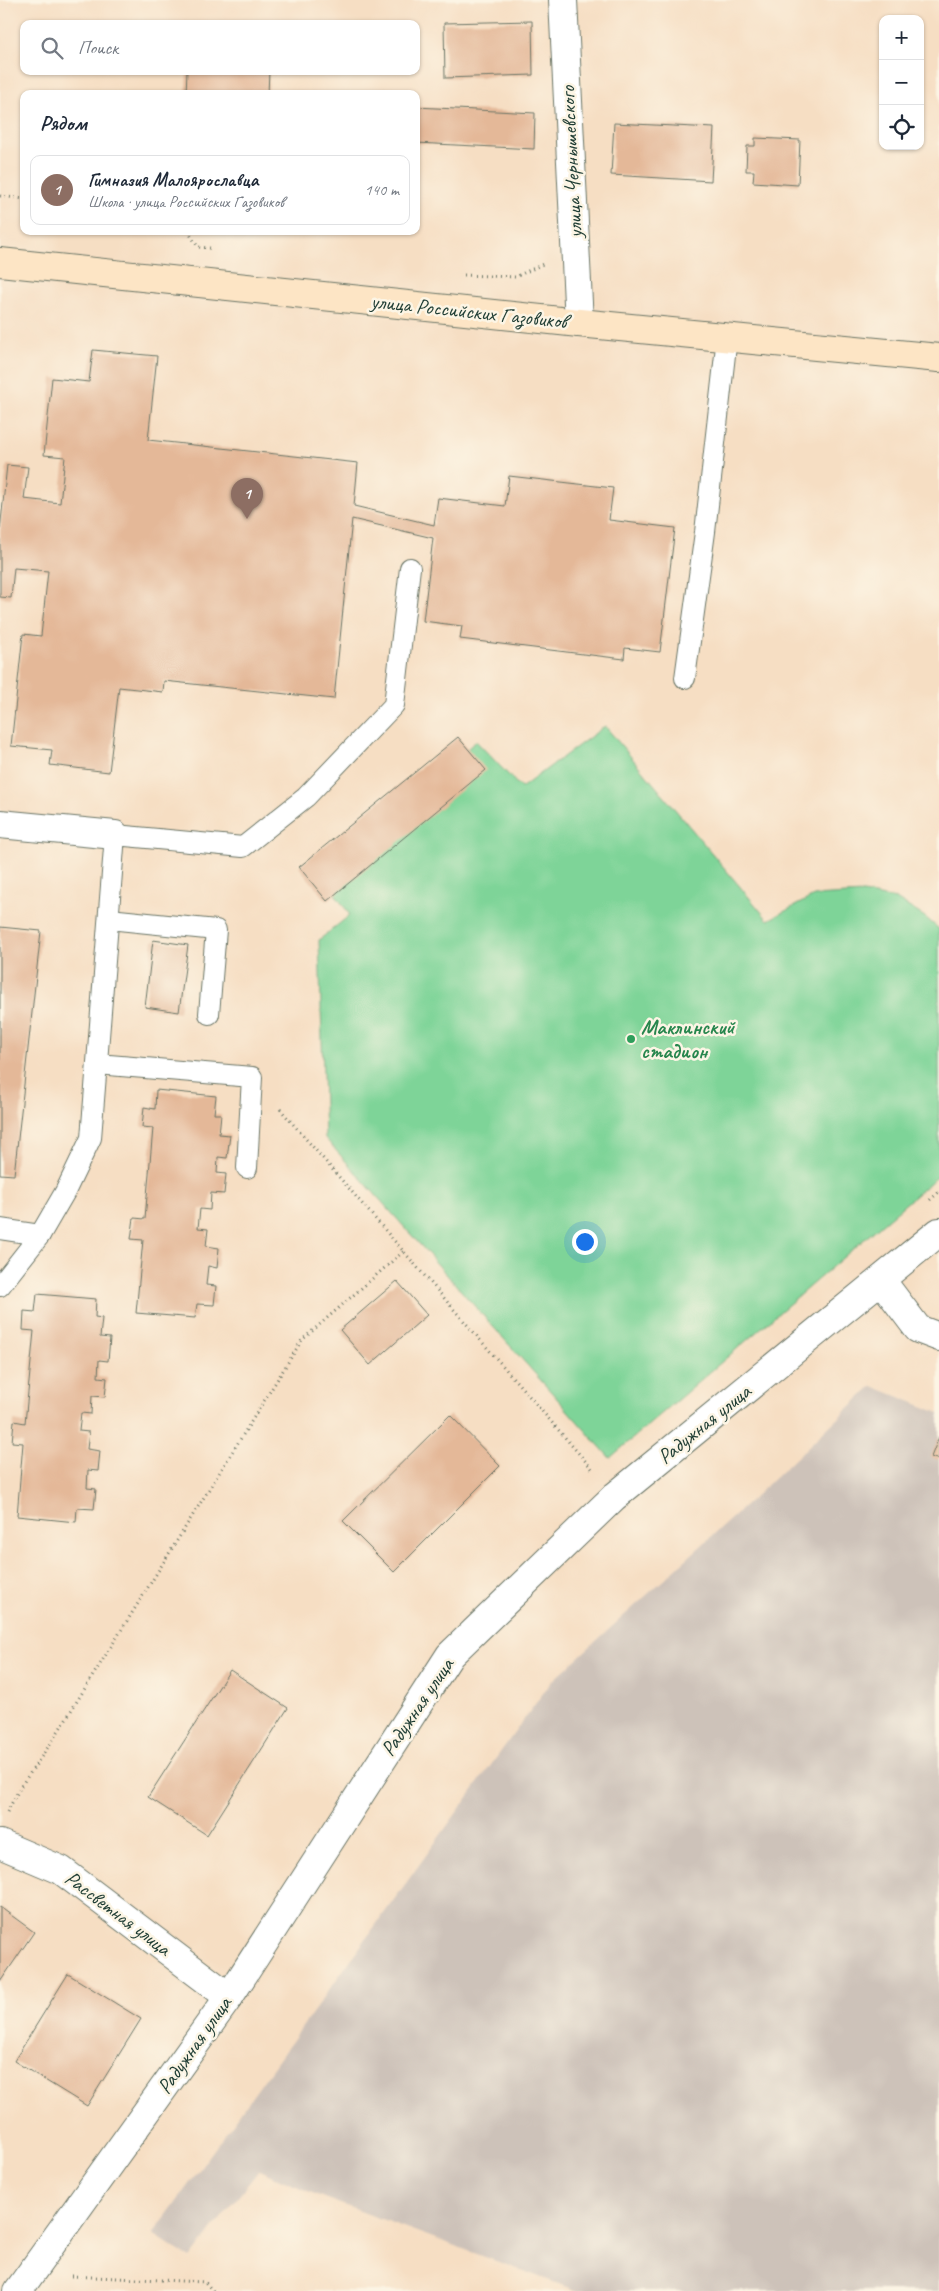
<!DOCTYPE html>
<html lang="ru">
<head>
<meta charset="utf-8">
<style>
	body { margin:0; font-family:Caveat,sans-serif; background:#f6f6f7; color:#1f2937 }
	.controls { position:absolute; right:15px; top:15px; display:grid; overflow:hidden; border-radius:10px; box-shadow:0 1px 4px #0004 }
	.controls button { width:45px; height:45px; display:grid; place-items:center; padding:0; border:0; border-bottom:1px solid #e0e1e3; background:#fff; color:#1f2937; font:25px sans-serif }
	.you { position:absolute; left:584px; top:1241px; width:18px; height:18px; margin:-12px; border:4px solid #fff; border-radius:50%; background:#1a73e8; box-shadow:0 0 0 8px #1a73e833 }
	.badge { display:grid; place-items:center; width:32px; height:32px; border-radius:50%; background:#1f6fb2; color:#fff; font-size:16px; font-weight:700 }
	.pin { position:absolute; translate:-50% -41px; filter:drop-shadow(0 1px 2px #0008) }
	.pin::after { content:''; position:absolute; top:26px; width:18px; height:15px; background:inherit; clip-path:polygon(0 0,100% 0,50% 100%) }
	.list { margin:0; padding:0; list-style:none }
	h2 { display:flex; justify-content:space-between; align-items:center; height:65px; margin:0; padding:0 20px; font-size:21px }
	h2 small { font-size:16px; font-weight:400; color:#747a83 }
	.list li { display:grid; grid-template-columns:32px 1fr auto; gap:15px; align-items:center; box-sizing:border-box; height:70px; margin:0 10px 10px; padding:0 10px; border:1px solid #e0e1e3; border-radius:10px }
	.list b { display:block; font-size:19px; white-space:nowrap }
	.list p { margin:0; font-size:16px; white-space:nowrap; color:#747a83 }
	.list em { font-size:16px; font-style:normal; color:#747a83 }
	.icon { flex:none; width:28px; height:28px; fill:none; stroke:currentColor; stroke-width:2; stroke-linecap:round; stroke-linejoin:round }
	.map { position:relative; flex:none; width:939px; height:2291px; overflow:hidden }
	.search { position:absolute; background:#fff; box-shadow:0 1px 4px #0004; left:20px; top:20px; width:400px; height:55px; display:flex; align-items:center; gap:12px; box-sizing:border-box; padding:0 18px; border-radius:10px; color:#747a83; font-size:19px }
	.panel { position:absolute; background:#fff; box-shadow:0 1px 4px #0004; left:20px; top:90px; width:400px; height:145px; border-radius:10px }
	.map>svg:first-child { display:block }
	.industrial { fill:#cdc2b9 }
	.green { fill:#7ed498; stroke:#4e8866 }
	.building { fill:#e4b898 }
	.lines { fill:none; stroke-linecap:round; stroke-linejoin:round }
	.service-casing { stroke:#6a7566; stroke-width:22 }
	.minor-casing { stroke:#6a7566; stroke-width:30 }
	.tertiary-casing { stroke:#6a7566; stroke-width:30 }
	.secondary-casing { stroke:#6a7566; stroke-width:30 }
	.path { stroke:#6a7566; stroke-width:3; stroke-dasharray:1 4; stroke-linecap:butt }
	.service { stroke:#fff; stroke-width:20 }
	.minor { stroke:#fff; stroke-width:28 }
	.tertiary { stroke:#fff; stroke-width:28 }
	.secondary { stroke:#fde5c5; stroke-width:28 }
	.leisure-dot { fill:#2e9e5b; stroke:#fcf5e5; stroke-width:2 }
	.labels { text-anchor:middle; stroke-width:5; stroke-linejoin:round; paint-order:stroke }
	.street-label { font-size:21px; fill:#1f3d34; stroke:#fcf5e5 }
	.leisure-label { font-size:21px; font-weight:bold; fill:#27864d; stroke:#fcf5e5; text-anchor:start }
</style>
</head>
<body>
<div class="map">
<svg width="939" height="2291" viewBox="0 0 939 2291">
	<rect width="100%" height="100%" fill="#fcf5e5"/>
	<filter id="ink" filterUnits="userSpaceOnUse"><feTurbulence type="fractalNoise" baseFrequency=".02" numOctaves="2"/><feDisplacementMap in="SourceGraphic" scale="10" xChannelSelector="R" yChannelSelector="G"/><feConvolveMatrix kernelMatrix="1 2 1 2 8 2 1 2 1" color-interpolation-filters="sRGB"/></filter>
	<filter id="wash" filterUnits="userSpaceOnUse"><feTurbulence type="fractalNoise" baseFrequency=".0096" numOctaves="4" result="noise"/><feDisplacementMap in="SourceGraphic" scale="20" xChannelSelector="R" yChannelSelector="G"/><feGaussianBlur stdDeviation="1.12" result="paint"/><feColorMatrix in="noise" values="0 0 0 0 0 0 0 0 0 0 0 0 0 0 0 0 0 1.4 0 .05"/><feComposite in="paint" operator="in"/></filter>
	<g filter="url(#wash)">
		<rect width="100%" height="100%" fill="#f6dec3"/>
		<!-- industrial -->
		<path class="industrial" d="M872 1386 939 1413V2291H578L324 2198 259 2170 190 2258 153 2234 551 1682 745 1506Z"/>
		<!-- green -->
		<path class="green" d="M605 726 768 920 814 896 863 893 896 899 925 917 939 929V1175L610 1458 325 1138 319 940 350 915 323 877 476 741 521 788Z"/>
		<g id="blocks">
			<!-- building -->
			<g class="building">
				<path d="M532 21 533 75 445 78 444 23Z"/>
				<path d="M187 71H269L268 94H186Z"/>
				<path d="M416 107 535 113 534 149 416 143Z"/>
				<path d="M614 123 714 128 711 181 611 175Z"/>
				<path d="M755 138 800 140 798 185 753 182 754 171H746L747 146H755Z"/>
				<path d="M93 350 157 356 148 440 358 463 354 506 434 525 438 498 505 506 509 476 613 488 609 520 675 528 660 652 625 648 624 659 460 639 462 626 423 621 433 538 352 519 334 699 164 681 163 692 119 687 109 772 50 765 52 750 11 746 23 634 41 636 48 571 14 568 11 598 0 597V531L7 465 28 467 24 499 60 503 65 457 44 455 52 378 89 382Z"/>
				<path d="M458 737 486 770 327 901 299 867Z"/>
				<path d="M0 927 41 931 14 1175 0 1174Z"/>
				<path d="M153 940 188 945 179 1012 145 1007Z"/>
				<path d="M156 1090 216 1096 214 1114H221L219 1134 230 1135 227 1158 218 1157 217 1173 226 1174 224 1194 211 1193 210 1210 200 1209 198 1228 208 1229 206 1246 219 1248 217 1268 208 1266 206 1285 216 1286 214 1305 197 1304 195 1318 136 1313 143 1240 131 1239 134 1218 145 1219 153 1128 142 1127 144 1107 155 1109Z"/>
				<path d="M397 1281 427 1315 370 1365 340 1330Z"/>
				<path d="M37 1294 96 1299 95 1317 102 1318 100 1337 110 1338 108 1361 99 1360 98 1377 107 1378 105 1397 92 1396 91 1414 81 1413 79 1431 89 1432 87 1449 100 1451 98 1471 88 1470 87 1488 96 1489 94 1509 77 1508 76 1522 17 1516 23 1443 12 1442 14 1421 25 1423 34 1331 23 1330 24 1311 35 1312Z"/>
				<path d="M450 1415 500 1466 394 1572 343 1521Z"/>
				<path d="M939 1437V1460L931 1457Z"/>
				<path d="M230 1670 288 1708 207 1835 148 1797Z"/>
				<path d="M0 1907 34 1932 0 1982Z"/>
				<path d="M68 1974 141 2019 87 2106 14 2061Z"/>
			</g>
		</g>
	</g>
	<g filter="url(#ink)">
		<use href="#blocks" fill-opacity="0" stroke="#6a7566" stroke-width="1"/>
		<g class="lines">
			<!-- service casing -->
			<g class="service-casing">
				<g id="service">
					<path d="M685 678 705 532 727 337"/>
					<path d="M109 919 216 930 209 1014"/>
					<path d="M97 1064 252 1077 247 1168"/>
					<path d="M0 1229 40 1235"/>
					<path d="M0 1286 40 1235 65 1192 91 1138 115 835 243 847 306 797 394 705 410 568"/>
				</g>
			</g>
			<!-- minor casing -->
			<g class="minor-casing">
				<g id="minor">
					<path d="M0 824 115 835"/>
					<path d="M881 1280 918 1329 939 1337"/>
					<path d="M0 1844 61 1870 229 1997"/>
					<path d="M18 2291 229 1997 450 1655 614 1497 939 1232"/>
				</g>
			</g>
			<!-- tertiary casing -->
			<g class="tertiary-casing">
				<path id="tertiary" d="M563 0 579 323"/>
			</g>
			<!-- secondary casing -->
			<g class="secondary-casing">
				<path id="secondary" d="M0 262 579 323 939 358"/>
			</g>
			<!-- path -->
			<g class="path">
				<path d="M0 196 24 199"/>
				<path d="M188 231 198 247 210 248"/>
				<path d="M464 275 515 277 543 264"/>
				<path d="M280 1109 594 1471"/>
				<path d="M930 1200 939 1192"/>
				<path d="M7 1812 21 1786 51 1743 302 1340 404 1251"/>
				<path d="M71 2276 205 2282 213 2291"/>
			</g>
			<!-- service -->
			<use href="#service" class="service"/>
			<!-- minor -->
			<use href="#minor" class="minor"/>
			<!-- tertiary -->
			<use href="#tertiary" class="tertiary"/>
			<!-- secondary -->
			<use href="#secondary" class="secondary"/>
		</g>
	</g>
	<!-- markers -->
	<circle class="leisure-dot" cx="631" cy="1039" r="5"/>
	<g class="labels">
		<!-- street labels -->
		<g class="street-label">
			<text transform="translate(571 162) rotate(-93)" y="7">улица Чернышевского</text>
			<text transform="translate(469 311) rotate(6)" y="7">улица Российских Газовиков</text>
			<text transform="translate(704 1424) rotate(-39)" y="7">Радужная улица</text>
			<text transform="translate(417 1707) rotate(-56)" y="7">Радужная улица</text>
			<text transform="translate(118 1913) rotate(37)" y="7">Рассветная улица</text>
			<text transform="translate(194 2045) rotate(-55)" y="7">Радужная улица</text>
		</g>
		<!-- leisure labels -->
		<g class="leisure-label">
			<text x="641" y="1034">Маклинский<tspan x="641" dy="24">стадион</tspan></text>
		</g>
	</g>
</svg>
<div class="controls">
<button>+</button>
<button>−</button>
<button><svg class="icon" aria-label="locate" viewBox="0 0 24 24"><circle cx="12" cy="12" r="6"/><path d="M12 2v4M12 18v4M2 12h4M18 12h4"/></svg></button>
</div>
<div class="you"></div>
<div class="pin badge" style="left:247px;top:519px;background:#8d6e63">1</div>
<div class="search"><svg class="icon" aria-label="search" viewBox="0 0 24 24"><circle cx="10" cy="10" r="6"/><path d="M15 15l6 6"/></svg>Поиск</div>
<section class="panel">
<h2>Рядом<small></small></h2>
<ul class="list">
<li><span class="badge" style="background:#8d6e63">1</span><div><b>Гимназия Малоярославца</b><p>Школа · улица Российских Газовиков</p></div><em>140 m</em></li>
</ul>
</section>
</div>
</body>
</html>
